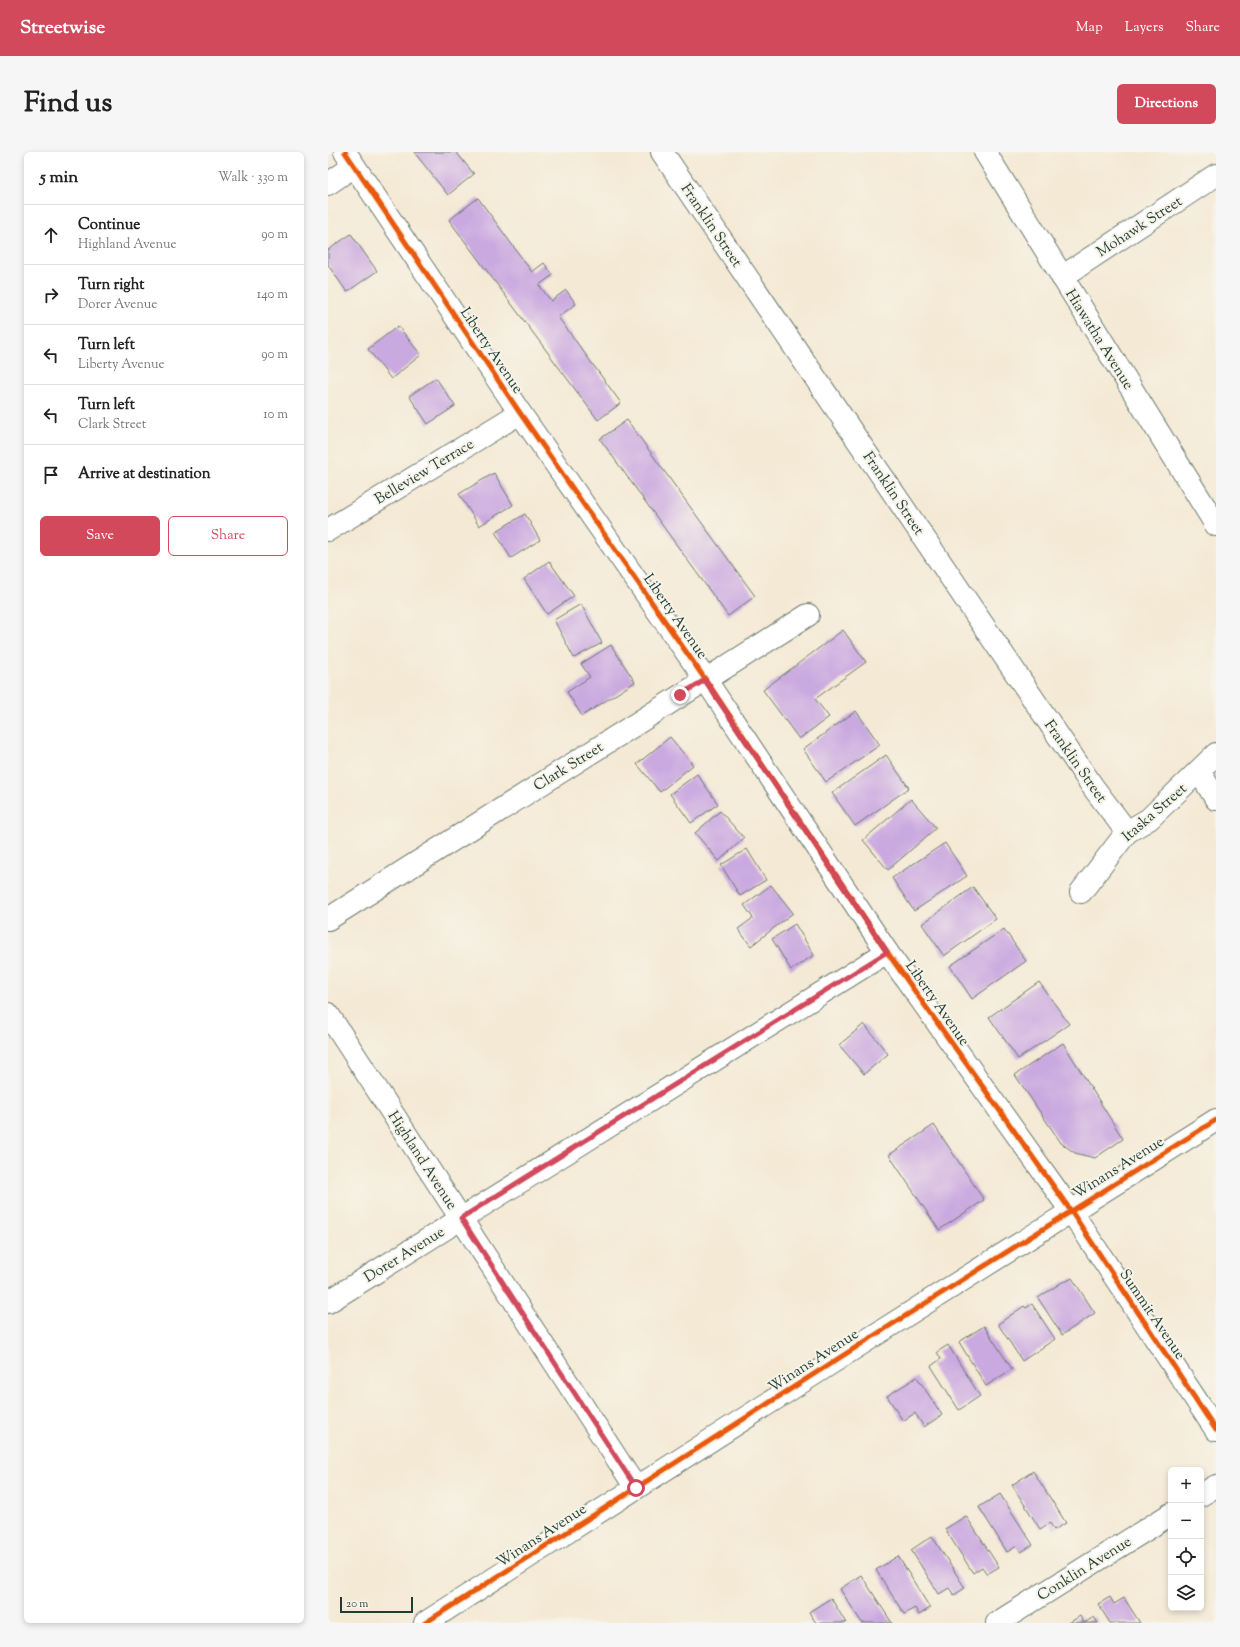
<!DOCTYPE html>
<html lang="en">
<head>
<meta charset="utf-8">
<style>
	body { margin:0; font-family:"Sorts Mill Goudy",serif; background:#f6f6f6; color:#222 }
	.controls { position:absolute; right:12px; bottom:12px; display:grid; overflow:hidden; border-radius:6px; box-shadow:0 2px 6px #0003 }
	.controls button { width:36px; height:36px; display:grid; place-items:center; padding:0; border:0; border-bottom:1px solid #e0e0e0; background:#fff; color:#222; font:20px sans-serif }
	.scale { position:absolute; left:12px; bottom:10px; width:73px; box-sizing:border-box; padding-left:4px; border:2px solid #1f3d34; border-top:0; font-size:11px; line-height:14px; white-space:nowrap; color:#1f3d34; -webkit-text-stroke:3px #f7f3e8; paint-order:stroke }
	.stop { position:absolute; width:12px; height:12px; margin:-9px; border:3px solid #d1495b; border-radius:50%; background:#fff }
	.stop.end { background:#d1495b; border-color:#fff; box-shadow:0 1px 4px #0008 }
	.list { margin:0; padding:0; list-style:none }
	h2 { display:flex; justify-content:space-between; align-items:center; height:52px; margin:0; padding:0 16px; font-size:17px }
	h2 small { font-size:13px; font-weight:400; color:#767676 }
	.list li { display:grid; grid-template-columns:26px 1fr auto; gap:12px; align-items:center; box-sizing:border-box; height:60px; padding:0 16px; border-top:1px solid #e0e0e0 }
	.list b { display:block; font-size:15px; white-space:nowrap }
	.list p { margin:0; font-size:13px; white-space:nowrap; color:#767676 }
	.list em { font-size:13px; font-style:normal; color:#767676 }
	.actions { display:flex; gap:8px; padding:12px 16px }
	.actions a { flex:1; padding:9px 0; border:1px solid #d1495b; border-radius:6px; text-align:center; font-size:14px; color:#d1495b }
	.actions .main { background:#d1495b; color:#fff }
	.icon { flex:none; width:22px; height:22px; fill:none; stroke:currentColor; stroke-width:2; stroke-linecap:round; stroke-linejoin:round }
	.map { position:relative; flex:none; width:888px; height:1471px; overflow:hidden; border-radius:6px }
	header { display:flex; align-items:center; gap:24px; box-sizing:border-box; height:56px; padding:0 20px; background:#d1495b; color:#fff }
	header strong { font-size:19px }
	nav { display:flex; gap:22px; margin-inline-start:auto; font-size:14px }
	.intro { display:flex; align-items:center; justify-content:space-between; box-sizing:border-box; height:96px; padding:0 24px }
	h1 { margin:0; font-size:28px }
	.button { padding:10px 18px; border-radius:6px; background:#d1495b; color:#fff; font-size:14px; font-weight:700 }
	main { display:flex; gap:24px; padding:0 24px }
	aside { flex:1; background:#fff; border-radius:6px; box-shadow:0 2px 6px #0003 }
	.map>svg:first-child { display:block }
	.building { fill:#caa9e0 }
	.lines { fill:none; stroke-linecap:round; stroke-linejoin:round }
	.minor-casing { stroke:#6a796c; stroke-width:24 }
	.minor { stroke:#fff; stroke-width:22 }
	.cycleway-casing { stroke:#f7f3e8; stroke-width:8 }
	.cycleway { stroke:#e8590c; stroke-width:5 }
	.route { stroke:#d1495b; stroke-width:5 }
	.labels { text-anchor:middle; stroke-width:4; stroke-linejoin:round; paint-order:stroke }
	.street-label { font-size:15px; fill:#1f3d34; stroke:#f7f3e8 }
</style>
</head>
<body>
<header>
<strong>Streetwise</strong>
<nav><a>Map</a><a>Layers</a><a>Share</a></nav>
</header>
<div class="intro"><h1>Find us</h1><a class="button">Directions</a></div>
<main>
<aside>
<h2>5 min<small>Walk · 330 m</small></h2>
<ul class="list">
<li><svg class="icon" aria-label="ahead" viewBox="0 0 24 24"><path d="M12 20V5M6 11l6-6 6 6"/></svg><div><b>Continue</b><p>Highland Avenue</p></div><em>90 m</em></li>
<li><svg class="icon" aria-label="right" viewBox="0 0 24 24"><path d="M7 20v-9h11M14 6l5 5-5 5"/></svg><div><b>Turn right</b><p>Dorer Avenue</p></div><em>140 m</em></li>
<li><svg class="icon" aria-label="left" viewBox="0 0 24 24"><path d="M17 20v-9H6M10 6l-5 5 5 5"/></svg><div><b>Turn left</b><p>Liberty Avenue</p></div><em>90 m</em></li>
<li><svg class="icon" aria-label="left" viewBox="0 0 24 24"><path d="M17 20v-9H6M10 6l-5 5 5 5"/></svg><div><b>Turn left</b><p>Clark Street</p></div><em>10 m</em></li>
<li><svg class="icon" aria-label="arrive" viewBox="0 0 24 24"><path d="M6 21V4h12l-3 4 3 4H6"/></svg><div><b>Arrive at destination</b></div></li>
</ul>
<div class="actions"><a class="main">Save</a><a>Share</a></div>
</aside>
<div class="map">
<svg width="888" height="1471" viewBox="0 0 888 1471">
	<rect width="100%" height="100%" fill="#f7f3e8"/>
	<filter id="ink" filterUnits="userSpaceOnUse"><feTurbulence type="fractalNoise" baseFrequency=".025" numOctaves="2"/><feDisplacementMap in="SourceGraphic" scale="8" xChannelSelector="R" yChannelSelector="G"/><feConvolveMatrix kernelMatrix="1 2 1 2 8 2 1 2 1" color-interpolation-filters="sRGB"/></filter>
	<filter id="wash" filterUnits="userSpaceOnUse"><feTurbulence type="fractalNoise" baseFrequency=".012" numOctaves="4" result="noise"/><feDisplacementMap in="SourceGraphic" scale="16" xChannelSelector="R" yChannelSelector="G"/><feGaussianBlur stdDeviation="0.9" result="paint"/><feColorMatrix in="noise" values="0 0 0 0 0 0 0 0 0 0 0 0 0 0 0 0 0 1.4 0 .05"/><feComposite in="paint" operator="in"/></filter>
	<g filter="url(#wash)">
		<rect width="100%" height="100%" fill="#f4e9d4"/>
		<g id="blocks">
			<!-- building -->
			<g class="building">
				<path d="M86 0H128L146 22 120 43Z"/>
				<path d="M150 46 204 120 216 111 225 123 211 133 223 149 238 138 248 152 230 165 293 251 270 268 121 68Z"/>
				<path d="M23 82 49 119 19 140 0 113V98Z"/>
				<path d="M70 174 93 203 63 227 40 197Z"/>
				<path d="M108 226 127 254 100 272 81 244Z"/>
				<path d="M299 268 427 444 400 464 272 287Z"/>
				<path d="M166 321 185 353 151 374 131 342Z"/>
				<path d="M197 362 212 388 183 406 167 380Z"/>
				<path d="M221 409 246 444 219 462 196 427Z"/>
				<path d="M253 452 274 491 246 506 226 468Z"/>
				<path d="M515 478 538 510 487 547 501 565 471 587 435 538Z"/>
				<path d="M283 493 307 530 254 564 239 540 262 525 253 512Z"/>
				<path d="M528 559 552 593 498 630 475 597Z"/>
				<path d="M342 585 365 613 332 640 309 612Z"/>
				<path d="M558 603 581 636 527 674 504 641Z"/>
				<path d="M369 622 390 652 363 671 342 642Z"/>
				<path d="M583 647 608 676 560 718 535 688Z"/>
				<path d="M392 659 416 686 391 709 367 681Z"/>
				<path d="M617 691 639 724 586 759 564 726Z"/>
				<path d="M419 697 438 728 412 744 393 713Z"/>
				<path d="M443 733 465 761 423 794 410 777 425 766 416 753Z"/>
				<path d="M645 735 668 767 616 804 594 772Z"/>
				<path d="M467 772 486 803 463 818 444 787Z"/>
				<path d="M676 777 698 809 644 847 622 814Z"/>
				<path d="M711 830 741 872 690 907 661 865Z"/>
				<path d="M536 872 560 902 536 922 511 893Z"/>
				<path d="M735 891 795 987 767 1006 747 1001 733 991 687 923Z"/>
				<path d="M606 973 656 1048 611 1078 561 1003Z"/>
				<path d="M744 1126 767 1161 734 1183 710 1146 736 1129 737 1130Z"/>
				<path d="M704 1152 727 1187 694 1209 670 1172 696 1154 698 1156Z"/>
				<path d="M656 1174 684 1217 658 1234 631 1190Z"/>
				<path d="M620 1193 652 1244 631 1258 603 1214 613 1207 609 1200Z"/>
				<path d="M589 1225 614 1263 596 1275 587 1261 575 1269 559 1244Z"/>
				<path d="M705 1319 738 1371 726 1378 722 1371 712 1377 684 1333Z"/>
				<path d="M672 1342 705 1393 693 1400 689 1394 679 1400 651 1355Z"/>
				<path d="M638 1364 671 1415 659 1422 654 1415 645 1421 617 1377Z"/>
				<path d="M604 1384 637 1436 626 1443 621 1436 611 1442 583 1398Z"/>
				<path d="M570 1404 602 1456 591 1463 587 1456 576 1462 548 1418Z"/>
				<path d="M533 1423 564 1471H534L512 1437Z"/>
				<path d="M782 1445 786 1452 796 1446 812 1471H782L770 1452Z"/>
				<path d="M503 1446 518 1471H488L481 1460Z"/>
				<path d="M752 1464 756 1471H741Z"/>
				<path d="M766 1465 770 1471H756Z"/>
			</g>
		</g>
	</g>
	<g filter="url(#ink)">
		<use href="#blocks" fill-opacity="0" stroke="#6a796c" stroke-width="1"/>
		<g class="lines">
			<!-- minor casing -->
			<g class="minor-casing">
				<g id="minor">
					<path d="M17 0 192 261 377 527 559 800 743 1059 888 1278"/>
					<path d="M334 0 765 635 799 680"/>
					<path d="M657 0 888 373"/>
					<path d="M0 32 26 14"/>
					<path d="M734 125 888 23"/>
					<path d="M0 378 192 261"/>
					<path d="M871 619 888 647"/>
					<path d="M753 740 799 680 821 667 888 602"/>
					<path d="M0 767 480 463"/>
					<path d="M0 862 308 1336"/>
					<path d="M0 1150 559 800"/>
					<path d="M873 1343 888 1334"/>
					<path d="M97 1471 544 1185 888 968"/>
					<path d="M669 1471 843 1362"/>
				</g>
			</g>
			<!-- minor -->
			<use href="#minor" class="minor"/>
			<!-- cycleway casing -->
			<g class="cycleway-casing">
				<g id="cycleway">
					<path d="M17 0 192 261 377 527 559 800 743 1059 888 1278"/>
					<path d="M97 1471 544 1185 888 968"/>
				</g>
			</g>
			<!-- cycleway -->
			<use href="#cycleway" class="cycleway"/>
		</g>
	</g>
	<g class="lines" filter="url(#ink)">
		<!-- route -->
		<path class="route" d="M308 1336 133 1066 559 800 377 528 352 543"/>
	</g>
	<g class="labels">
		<!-- street labels -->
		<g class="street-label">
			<text transform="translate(384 73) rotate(56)" y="5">Franklin Street</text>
			<text transform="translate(811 74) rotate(-33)" y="5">Mohawk Street</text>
			<text transform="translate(772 187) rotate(58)" y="5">Hiawatha Avenue</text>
			<text transform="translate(164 198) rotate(56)" y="5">Liberty Avenue</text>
			<text transform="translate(96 319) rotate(-31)" y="5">Belleview Terrace</text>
			<text transform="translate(566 341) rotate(56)" y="5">Franklin Street</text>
			<text transform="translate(348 464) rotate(55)" y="5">Liberty Avenue</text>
			<text transform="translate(748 609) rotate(55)" y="5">Franklin Street</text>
			<text transform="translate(240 614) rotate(-32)" y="5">Clark Street</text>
			<text transform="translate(826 660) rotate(-41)" y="5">Itaska Street</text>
			<text transform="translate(610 851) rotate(55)" y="5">Liberty Avenue</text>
			<text transform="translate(95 1008) rotate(57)" y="5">Highland Avenue</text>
			<text transform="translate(790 1015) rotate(-32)" y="5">Winans Avenue</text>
			<text transform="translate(76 1102) rotate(-32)" y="5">Dorer Avenue</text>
			<text transform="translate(825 1162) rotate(56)" y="5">Summit Avenue</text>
			<text transform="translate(485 1208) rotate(-33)" y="5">Winans Avenue</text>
			<text transform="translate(213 1383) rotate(-33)" y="5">Winans Avenue</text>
			<text transform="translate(756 1416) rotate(-32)" y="5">Conklin Avenue</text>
		</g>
	</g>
</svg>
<div class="controls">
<button>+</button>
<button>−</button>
<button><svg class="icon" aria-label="locate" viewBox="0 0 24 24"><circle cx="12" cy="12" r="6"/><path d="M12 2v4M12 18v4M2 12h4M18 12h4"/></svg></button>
<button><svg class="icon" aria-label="layers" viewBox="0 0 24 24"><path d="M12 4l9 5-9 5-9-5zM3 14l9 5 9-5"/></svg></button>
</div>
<div class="scale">20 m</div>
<div class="stop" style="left:308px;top:1336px"></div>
<div class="stop end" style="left:352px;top:543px"></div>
</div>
</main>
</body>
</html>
